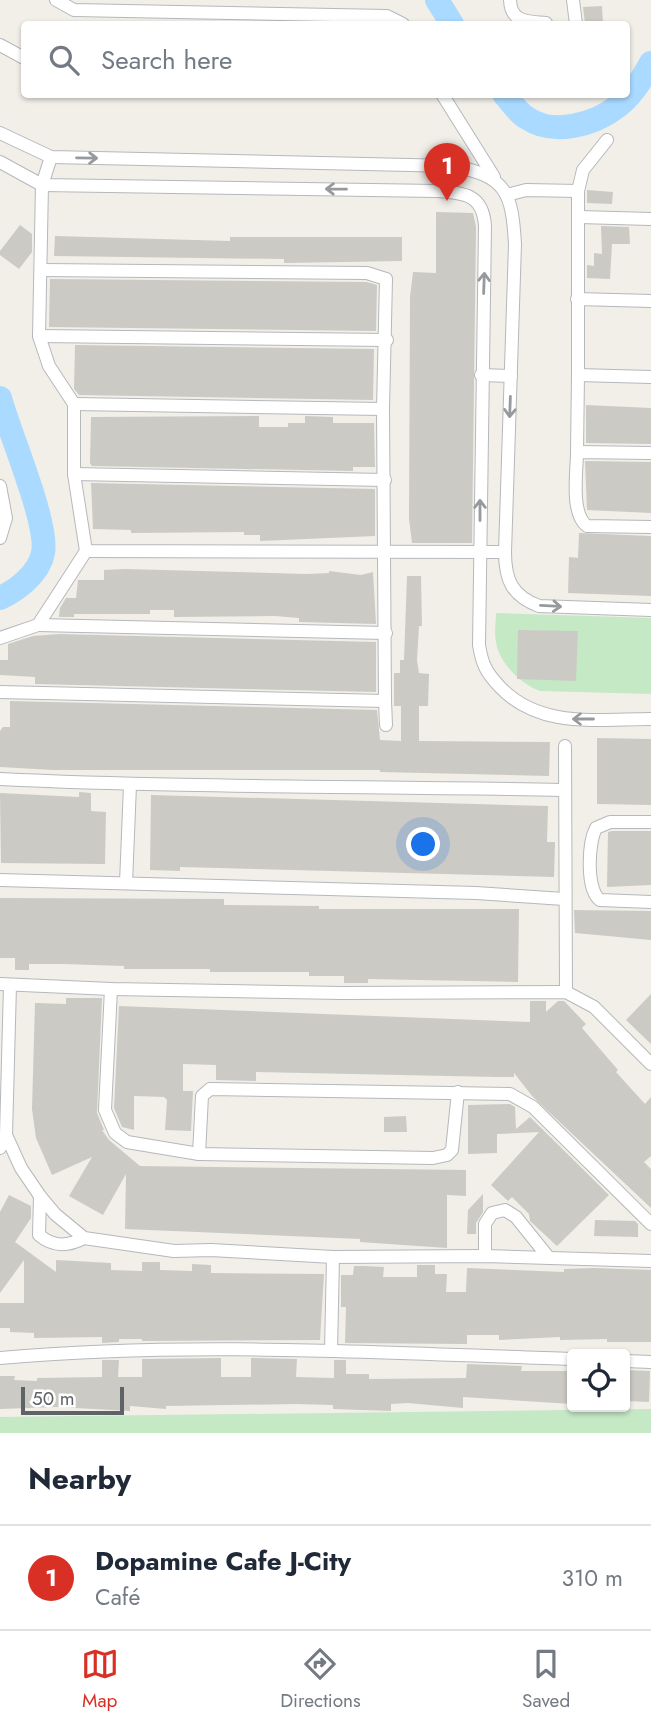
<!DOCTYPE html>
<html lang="en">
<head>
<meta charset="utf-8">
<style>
	body { margin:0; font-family:Jost,sans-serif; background:#f2f2f3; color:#1f2937 }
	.controls { position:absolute; right:21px; bottom:21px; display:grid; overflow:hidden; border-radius:7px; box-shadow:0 2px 5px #0004 }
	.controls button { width:63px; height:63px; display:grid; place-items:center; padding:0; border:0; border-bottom:2px solid #e0e1e3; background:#fff; color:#1f2937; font:35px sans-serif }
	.scale { position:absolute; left:21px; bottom:18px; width:103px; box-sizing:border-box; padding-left:7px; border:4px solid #5f6368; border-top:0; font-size:19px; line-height:24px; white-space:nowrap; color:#5f6368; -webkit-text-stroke:5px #fff; paint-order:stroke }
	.you { position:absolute; left:424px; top:845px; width:24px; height:24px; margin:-18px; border:5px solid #fff; border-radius:50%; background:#1a73e8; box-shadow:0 0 0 10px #1a73e833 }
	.badge { display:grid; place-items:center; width:46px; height:46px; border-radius:50%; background:#d93025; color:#fff; font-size:23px; font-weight:700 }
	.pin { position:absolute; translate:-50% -58px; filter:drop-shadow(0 2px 4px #0008) }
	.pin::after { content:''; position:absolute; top:37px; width:24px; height:21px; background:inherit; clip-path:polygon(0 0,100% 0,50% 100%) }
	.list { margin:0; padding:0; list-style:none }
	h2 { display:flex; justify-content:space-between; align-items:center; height:91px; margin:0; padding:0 28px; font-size:30px }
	h2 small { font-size:23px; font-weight:400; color:#747a83 }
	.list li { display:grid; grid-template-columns:46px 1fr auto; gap:21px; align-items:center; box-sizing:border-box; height:105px; padding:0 28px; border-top:2px solid #e0e1e3 }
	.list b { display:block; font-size:26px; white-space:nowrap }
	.list p { margin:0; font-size:23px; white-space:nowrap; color:#747a83 }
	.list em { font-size:23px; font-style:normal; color:#747a83 }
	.icon { flex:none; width:38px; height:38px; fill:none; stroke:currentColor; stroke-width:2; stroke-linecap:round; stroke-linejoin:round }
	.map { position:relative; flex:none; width:651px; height:1433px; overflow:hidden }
	.search { position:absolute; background:#fff; box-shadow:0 2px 5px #0004; left:21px; right:21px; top:21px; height:77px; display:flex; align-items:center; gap:18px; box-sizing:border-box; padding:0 24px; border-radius:7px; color:#747a83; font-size:26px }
	.sheet { height:196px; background:#fff }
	nav { display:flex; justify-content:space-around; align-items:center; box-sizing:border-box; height:98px; border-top:2px solid #e0e1e3; background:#fff; font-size:19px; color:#747a83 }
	nav a { display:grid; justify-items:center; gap:4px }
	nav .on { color:#d93025 }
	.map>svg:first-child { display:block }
	.green { fill:#c5e8c5 }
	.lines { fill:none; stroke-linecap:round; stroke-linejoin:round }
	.river { stroke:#aadaff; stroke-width:24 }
	.building { fill:#cccac5 }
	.minor-casing { stroke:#b5b8bc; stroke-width:14 }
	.minor { stroke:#fff; stroke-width:12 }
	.oneway { stroke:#979a9d }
</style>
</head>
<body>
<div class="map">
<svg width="651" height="1433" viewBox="0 0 651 1433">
	<rect width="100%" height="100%" fill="#f1efe8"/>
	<!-- green -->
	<g class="green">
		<path d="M496 613 651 618V694L540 691C521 684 499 663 496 642 494 633 496 622 496 613Z"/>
		<path d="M651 1409V1433H0V1417Z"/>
	</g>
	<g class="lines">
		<!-- river -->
		<g class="river">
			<path d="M437 0 452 24"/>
			<path d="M504 94C511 102 518 113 527 118 553 136 594 125 618 106 633 95 642 78 651 63"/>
			<path d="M0 398C9 432 49 524 43 553 39 573 18 590 0 598"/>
		</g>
	</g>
	<!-- building -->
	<g class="building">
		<path d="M602 6 603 24H585L583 7Z"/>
		<path d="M587 190 613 192 612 204 587 203Z"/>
		<path d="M436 212 473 213 476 227 472 543H412L409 519 410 297 413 272 436 273Z"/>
		<path d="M20 225 32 234V252L19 269 0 255V251Z"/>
		<path d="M601 226 629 227 630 244H612L610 279 587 278V265L594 266V253L602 254Z"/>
		<path d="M55 236 230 241V237H402V261L284 263V259L54 256Z"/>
		<path d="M50 279 367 282 377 285 376 331 49 327Z"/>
		<path d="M75 345 374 349 373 400 79 395 74 389Z"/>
		<path d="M586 405 651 408V444L586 443Z"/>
		<path d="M259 416V427H288V423H305V416L333 417V423H374L375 467H353V471L92 466 90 463 91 417Z"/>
		<path d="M585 461 651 462V513L587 510Z"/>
		<path d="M91 483 375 489V536L260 541V535H244V532L131 533V530L93 529Z"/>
		<path d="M579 533 651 536V596L568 593 569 557 578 558Z"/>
		<path d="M125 569 307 574 329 573V571L361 575 373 572 376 624 299 622V618L275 616 174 617V610H150V614H74V617H59L60 608 66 598H76L78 580H104V570Z"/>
		<path d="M407 576H421L422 626H419L417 660 419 673 429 674 428 706H419V741L550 742 549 776 380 772V770H53L0 767V731L3 727H10V701L377 710 380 740 401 741V706H394V673H400V660H404Z"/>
		<path d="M518 630 578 631 576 681 517 679Z"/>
		<path d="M59 634 376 642V692L35 684V677L0 675V660H8V644L33 636Z"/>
		<path d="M597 738 651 739V805L597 804Z"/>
		<path d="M79 792 91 793V811L106 812 105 864 1 863 0 793 79 797Z"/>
		<path d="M151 795 548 806 547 842H555L554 877 180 867V871L150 870Z"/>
		<path d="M612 831H651V885L607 887 608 832Z"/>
		<path d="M0 898 224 899V905L319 906V909H519L518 982 368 979V983H344V976H309V972H210V969H124V966L63 964H29V970H15V958H0Z"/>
		<path d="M574 910 651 911V940L575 933Z"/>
		<path d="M651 994V1044L626 1020Z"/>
		<path d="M66 998H102L97 1113 104 1130H102L109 1140 140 1166 466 1170V1196L447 1195V1248L360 1242V1239L125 1229 126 1174 103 1215 76 1200 69 1196 92 1157 52 1175 36 1138 32 1109 35 1003 66 1004Z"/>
		<path d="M530 1001H546V1012L558 1001H564L586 1024 582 1028 618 1070 616 1072 645 1104 651 1097V1156L644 1162 651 1169V1208L533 1097 514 1073V1077H496L256 1072V1081L216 1080V1065L183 1064V1091H193L191 1131 165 1130 167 1100 164 1097 134 1096V1130L122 1127 114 1108 119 1006 530 1022Z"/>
		<path d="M510 1104 515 1107 516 1129 530 1117 609 1195 557 1246 530 1221 529 1214 512 1197 508 1201 491 1185 539 1132 497 1134V1153L468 1154V1105Z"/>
		<path d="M406 1116 407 1132H384V1117Z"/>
		<path d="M483 1194V1212L476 1223V1234H467L468 1210Z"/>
		<path d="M9 1195 31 1206V1218L15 1242 56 1272V1260L111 1263V1270L142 1271V1262H160V1270L192 1271V1264L211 1265V1273L324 1274 320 1340 142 1341V1339H119V1342L102 1343V1337L34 1338V1333L10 1332V1328H0V1303H24V1260L0 1293V1212Z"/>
		<path d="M595 1220 635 1221 638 1224V1237L594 1236Z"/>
		<path d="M417 1265H435V1274H447L446 1292H466L467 1268 564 1272V1269L594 1268 651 1270V1342H607V1339L560 1340V1337L499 1340V1335H467V1344L345 1343 346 1307H341V1275H353L354 1266H364L384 1267 383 1277H417Z"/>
		<path d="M221 1358V1377H251V1358L297 1359 296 1377 334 1378V1360H346V1374H369V1379L466 1378 467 1364 522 1366 521 1371H571L572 1404 463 1397V1408L408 1403 391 1404V1411L333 1409V1405L296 1404 166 1406V1409L130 1406V1411L56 1407 0 1409V1376H15L14 1380 37 1381V1378L102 1377V1360H119L118 1377H142V1359Z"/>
		<path d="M625 1370 650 1371 649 1402 625 1401Z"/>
	</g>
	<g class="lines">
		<!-- minor casing -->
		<g class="minor-casing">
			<g id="minor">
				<path d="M56 0 74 10 387 16 403 24"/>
				<path d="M510 0C511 23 527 21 546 23"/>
				<path d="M573 0 576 24"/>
				<path d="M0 45 24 58"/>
				<path d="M442 94 494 177"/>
				<path d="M0 133 51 157 453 166C506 176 512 192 515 244L505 552C505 580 512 596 539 606L651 610"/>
				<path d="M607 140 583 170 578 191V375L651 377"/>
				<path d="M51 157 42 185 39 336 49 366 74 404V474L86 551 505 552"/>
				<path d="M0 162 42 185 437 191C464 193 483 194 485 226L479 645C482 664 486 672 499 686 539 729 597 719 651 719"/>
				<path d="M507 195 526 190 578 191"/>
				<path d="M579 217 651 219"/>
				<path d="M577 299 651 301"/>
				<path d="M39 336 387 340"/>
				<path d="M481 375 511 376"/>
				<path d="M74 404 383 409"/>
				<path d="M577 452 578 375"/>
				<path d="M651 453 577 452C577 472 570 513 587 526L651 527"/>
				<path d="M74 474 385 480"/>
				<path d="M0 486 6 518 0 538"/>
				<path d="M38 625 386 633"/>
				<path d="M0 638 38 625 86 551"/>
				<path d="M0 692 385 701 383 409 386 279 367 273 42 270"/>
				<path d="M385 701 386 725"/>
				<path d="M565 746 566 992"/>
				<path d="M0 779C187 788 375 786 563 790"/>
				<path d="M651 822H610L596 828C588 843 586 890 600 900L651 902"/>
				<path d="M0 880 476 893 564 899"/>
				<path d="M126 883 130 785"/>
				<path d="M0 984 111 989 342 993 566 992 594 1007 651 1064"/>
				<path d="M111 989 105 1110 115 1133 127 1142 199 1154 433 1158 447 1155 452 1150 458 1092"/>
				<path d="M6 1135 21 1168 40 1196 55 1214 84 1238 174 1251 211 1250 333 1257 485 1256 651 1261"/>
				<path d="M0 1148 6 1135 10 985"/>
				<path d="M199 1154 202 1096 210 1089 510 1094 533 1107 651 1224"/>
				<path d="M40 1196 39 1235C53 1247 67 1247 84 1238"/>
				<path d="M485 1256V1224L492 1213 505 1210 516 1217 549 1258"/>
				<path d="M331 1351 333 1257"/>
				<path d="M0 1358C190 1341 382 1353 572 1359"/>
				<path d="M625 1361 651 1362"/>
			</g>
		</g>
		<!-- minor -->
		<use href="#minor" class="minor"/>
	</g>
	<!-- one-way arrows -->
	<defs><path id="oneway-shaft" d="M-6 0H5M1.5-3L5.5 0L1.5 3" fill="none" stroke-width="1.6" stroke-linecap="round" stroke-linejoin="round" transform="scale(1.75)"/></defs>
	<g class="oneway">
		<use href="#oneway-shaft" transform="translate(87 158) rotate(1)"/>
		<use href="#oneway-shaft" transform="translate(336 189) rotate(-179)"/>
		<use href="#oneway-shaft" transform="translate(484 283) rotate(-88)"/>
		<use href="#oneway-shaft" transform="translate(510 407) rotate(92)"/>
		<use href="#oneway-shaft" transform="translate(480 510) rotate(-90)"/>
		<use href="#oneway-shaft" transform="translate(551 606) rotate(3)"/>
		<use href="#oneway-shaft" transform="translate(583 719) rotate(180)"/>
	</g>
</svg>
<div class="controls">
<button><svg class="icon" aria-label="locate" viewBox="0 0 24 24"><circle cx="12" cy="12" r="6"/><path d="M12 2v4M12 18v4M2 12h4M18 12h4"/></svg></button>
</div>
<div class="scale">50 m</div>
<div class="you"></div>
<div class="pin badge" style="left:447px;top:201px">1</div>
<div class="search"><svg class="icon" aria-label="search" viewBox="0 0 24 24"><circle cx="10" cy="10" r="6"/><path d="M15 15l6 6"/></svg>Search here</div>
</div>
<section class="sheet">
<h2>Nearby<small></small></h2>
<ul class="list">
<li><span class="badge">1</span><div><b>Dopamine Cafe J-City</b><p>Café</p></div><em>310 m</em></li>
</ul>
</section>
<nav>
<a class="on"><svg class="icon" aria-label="map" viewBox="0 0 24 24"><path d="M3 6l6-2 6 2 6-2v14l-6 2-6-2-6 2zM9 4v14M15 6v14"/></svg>Map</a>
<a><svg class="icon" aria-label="directions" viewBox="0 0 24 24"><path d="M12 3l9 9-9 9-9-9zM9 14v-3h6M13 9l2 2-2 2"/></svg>Directions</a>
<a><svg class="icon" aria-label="saved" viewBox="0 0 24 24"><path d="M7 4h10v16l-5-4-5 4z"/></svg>Saved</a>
</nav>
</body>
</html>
